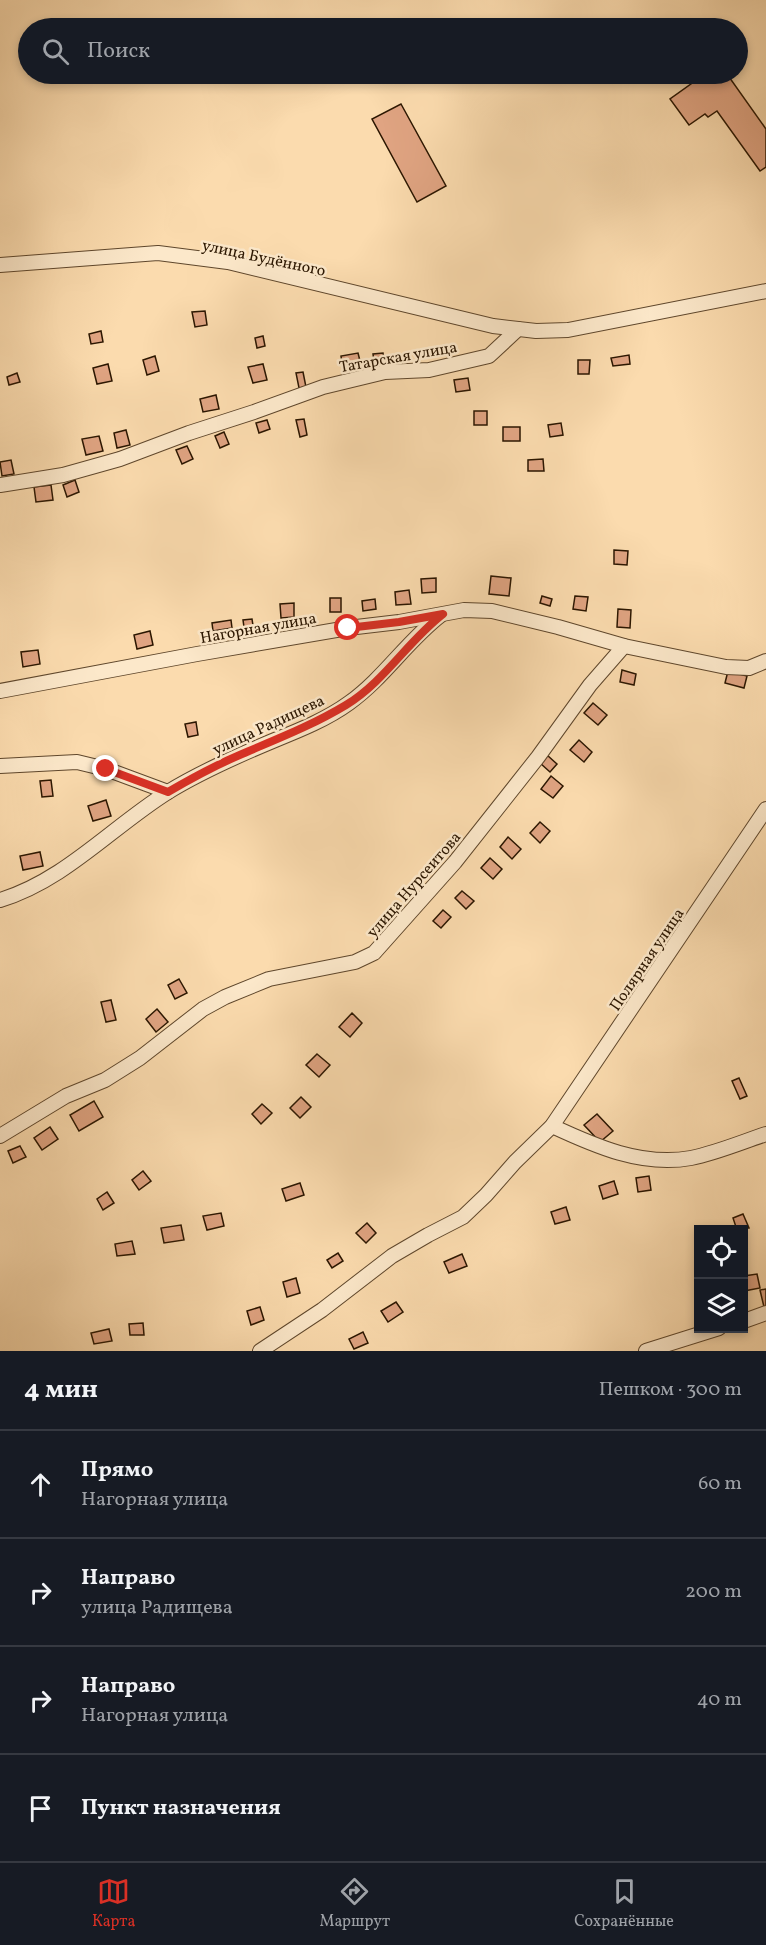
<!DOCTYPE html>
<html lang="ru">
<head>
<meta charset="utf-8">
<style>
	body { margin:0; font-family:Vollkorn,serif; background:#20242c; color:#f1f3f6 }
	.controls { position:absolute; right:18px; bottom:18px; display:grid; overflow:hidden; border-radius:0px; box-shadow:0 3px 9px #0003 }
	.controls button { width:54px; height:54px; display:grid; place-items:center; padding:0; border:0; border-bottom:2px solid #363941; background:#171b24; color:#f1f3f6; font:30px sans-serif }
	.stop { position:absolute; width:18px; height:18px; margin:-14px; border:4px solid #d93025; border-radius:50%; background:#fff }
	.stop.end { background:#d93025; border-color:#fff; box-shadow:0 2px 6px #0008 }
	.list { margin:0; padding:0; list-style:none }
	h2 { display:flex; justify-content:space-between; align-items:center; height:78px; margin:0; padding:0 24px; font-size:26px }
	h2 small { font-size:20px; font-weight:400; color:#9ea1a6 }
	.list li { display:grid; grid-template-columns:39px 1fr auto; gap:18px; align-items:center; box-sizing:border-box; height:108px; padding:0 24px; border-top:2px solid #363941 }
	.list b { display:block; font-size:22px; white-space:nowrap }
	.list p { margin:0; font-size:20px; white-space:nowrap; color:#9ea1a6 }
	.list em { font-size:20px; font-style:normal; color:#9ea1a6 }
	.icon { flex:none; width:33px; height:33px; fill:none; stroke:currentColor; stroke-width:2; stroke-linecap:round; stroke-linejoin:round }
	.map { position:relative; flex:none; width:766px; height:1351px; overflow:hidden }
	.search { position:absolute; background:#171b24; box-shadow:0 3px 9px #0003; left:18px; right:18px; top:18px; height:66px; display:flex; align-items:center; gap:15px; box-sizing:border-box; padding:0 21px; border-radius:33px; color:#9ea1a6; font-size:22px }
	.sheet { height:510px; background:#171b24 }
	nav { display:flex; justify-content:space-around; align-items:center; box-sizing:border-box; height:84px; border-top:2px solid #363941; background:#171b24; font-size:16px; color:#9ea1a6 }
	nav a { display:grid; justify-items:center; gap:3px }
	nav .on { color:#d93025 }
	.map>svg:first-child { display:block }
	.building { fill:#e0a482; stroke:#2b1600; stroke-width:1.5 }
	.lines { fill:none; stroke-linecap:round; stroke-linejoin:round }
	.minor-casing { stroke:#5f472c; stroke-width:16 }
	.minor { stroke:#fce8ca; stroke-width:14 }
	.route { stroke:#d93025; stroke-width:8 }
	.labels { text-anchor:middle; stroke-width:5; stroke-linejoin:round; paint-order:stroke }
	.street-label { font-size:16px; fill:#2b1600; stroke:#fce8ca }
</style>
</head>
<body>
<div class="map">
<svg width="766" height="1351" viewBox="0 0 766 1351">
	<rect width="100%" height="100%" fill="#fbdbae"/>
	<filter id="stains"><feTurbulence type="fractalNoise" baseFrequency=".00333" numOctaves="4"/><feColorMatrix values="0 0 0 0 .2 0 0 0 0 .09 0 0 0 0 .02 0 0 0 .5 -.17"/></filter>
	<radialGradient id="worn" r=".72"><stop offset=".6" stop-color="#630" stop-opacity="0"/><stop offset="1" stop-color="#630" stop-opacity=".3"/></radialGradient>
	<!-- building -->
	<g class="building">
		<path d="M705 74H727L766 129V167L760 171 717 111 708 117 705 114 689 125 670 99Z"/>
		<path d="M401 104 446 186 417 202 372 119Z"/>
		<path d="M205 311 207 325 195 327 192 312Z"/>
		<path d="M101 331 103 342 91 344 89 334Z"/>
		<path d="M263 336 265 346 257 348 255 338Z"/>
		<path d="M358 353 361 365 343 369 341 356Z"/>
		<path d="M383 353 385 368 375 369 373 354Z"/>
		<path d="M629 355 630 364 613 366 611 358Z"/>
		<path d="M155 356 159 371 147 375 143 360Z"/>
		<path d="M578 360H590L589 374H578Z"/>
		<path d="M108 364 112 381 97 384 93 368Z"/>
		<path d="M263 364 267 380 253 383 248 367Z"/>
		<path d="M303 372 306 387 299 388 296 373Z"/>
		<path d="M17 373 20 382 9 385 7 377Z"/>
		<path d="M468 378 470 390 456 392 454 380Z"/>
		<path d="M216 395 219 409 203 412 200 399Z"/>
		<rect x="474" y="411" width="13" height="14"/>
		<path d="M304 419 307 435 300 437 296 420Z"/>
		<path d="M267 420 270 429 259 433 256 423Z"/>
		<path d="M561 423 563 435 550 437 548 425Z"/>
		<rect x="503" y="427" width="17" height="14"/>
		<path d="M126 430 130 445 117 448 114 433Z"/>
		<path d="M224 432 229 444 220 448 215 436Z"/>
		<path d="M99 436 103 451 86 455 82 439Z"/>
		<path d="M187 446 193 459 182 464 176 450Z"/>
		<path d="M543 459 544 471H528V460Z"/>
		<path d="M11 460 14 474 2 476 0 462Z"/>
		<path d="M75 480 79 492 67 497 63 485Z"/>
		<path d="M51 485 53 500 36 502 34 487Z"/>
		<path d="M614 550 628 551 627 565 614 564Z"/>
		<path d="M491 576 511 578 509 596 489 594Z"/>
		<path d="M436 578V592L422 593 421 579Z"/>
		<path d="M409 590 411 604 396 605 395 592Z"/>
		<path d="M542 596 552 599 550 606 540 603Z"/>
		<path d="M575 596 588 597 586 611 573 609Z"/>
		<rect x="330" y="598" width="11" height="14"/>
		<path d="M375 599 376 609 363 611 362 601Z"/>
		<path d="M294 603V617L281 618 280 604Z"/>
		<path d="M618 609 631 610 630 628 617 627Z"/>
		<path d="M252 619 254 632 245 634 243 620Z"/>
		<path d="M231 620 232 628 213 631 212 623Z"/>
		<path d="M150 631 153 645 137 649 134 635Z"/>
		<path d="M38 650 40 664 23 667 21 652Z"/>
		<path d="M622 670 636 674 634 685 620 682Z"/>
		<path d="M728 671 747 676 744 688 725 683Z"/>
		<path d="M593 703 607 715 598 725 584 713Z"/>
		<path d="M196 722 198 735 188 737 185 724Z"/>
		<path d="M579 740 592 752 584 762 570 750Z"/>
		<path d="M547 755 557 764 550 772 540 763Z"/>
		<path d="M551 776 563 786 553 798 541 789Z"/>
		<path d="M51 780 53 796 42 797 40 781Z"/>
		<path d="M106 800 111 816 93 821 88 806Z"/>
		<path d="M540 822 550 831 540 843 530 833Z"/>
		<path d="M508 837 521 849 512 859 500 847Z"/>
		<path d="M40 852 43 866 23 870 20 856Z"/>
		<path d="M490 858 502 869 493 879 481 868Z"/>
		<path d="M462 891 474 901 466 909 455 898Z"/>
		<path d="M443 910 451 917 441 928 433 921Z"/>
		<path d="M179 979 187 993 175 999 168 985Z"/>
		<path d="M111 1000 116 1020 106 1022 101 1002Z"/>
		<path d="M157 1009 168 1022 156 1032 146 1019Z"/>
		<path d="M352 1013 362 1023 350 1037 339 1027Z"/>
		<path d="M317 1054 330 1065 319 1077 306 1065Z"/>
		<path d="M739 1078 747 1096 740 1099 732 1081Z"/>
		<path d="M301 1097 311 1107 300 1118 290 1108Z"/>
		<path d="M94 1101 103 1117 79 1131 70 1115Z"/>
		<path d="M262 1104 272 1113 261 1124 252 1114Z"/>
		<path d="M597 1114 613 1131 600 1142 584 1125Z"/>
		<path d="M50 1127 58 1139 42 1150 34 1138Z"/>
		<path d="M20 1146 26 1157 13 1163 8 1151Z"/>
		<path d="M143 1171 151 1181 139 1190 132 1180Z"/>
		<path d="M649 1176 651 1190 638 1192 636 1178Z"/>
		<path d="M614 1181 618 1194 603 1199 599 1186Z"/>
		<path d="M300 1183 304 1195 286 1201 282 1189Z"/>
		<path d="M107 1192 114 1203 103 1210 97 1199Z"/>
		<path d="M566 1207 570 1220 555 1224 551 1212Z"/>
		<path d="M221 1213 224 1226 207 1230 203 1216Z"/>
		<path d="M743 1214 749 1228 737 1230 733 1218Z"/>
		<path d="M367 1223 376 1233 366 1243 356 1233Z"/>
		<path d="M181 1225 184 1240 164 1243 161 1228Z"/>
		<path d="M132 1241 135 1254 117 1256 115 1244Z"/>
		<path d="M338 1253 343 1261 332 1268 327 1260Z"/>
		<path d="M462 1254 467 1266 449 1273 444 1262Z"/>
		<path d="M757 1274 760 1288 744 1291V1276Z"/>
		<path d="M296 1278 300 1293 287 1297 283 1282Z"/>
		<path d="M766 1289V1307H764L760 1290Z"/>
		<path d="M396 1302 403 1312 388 1322 381 1311Z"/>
		<path d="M260 1307 264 1320 251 1325 247 1311Z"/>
		<path d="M143 1323 144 1335H130L129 1324Z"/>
		<path d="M109 1329 112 1341 94 1344 91 1333Z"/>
		<path d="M363 1332 368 1343 354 1349 349 1339Z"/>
	</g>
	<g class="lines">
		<!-- minor casing -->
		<g class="minor-casing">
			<g id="minor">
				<path d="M0 265 158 253 228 262 493 326 536 331 568 330 766 291"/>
				<path d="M0 485 63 475 120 459 189 433 254 412 323 387 385 372 429 370 489 356 518 329"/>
				<path d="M0 691 197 654 348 628 399 622 464 610 492 611 558 627 624 646 726 667 749 668 766 661"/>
				<path d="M0 766 77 762 106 769 168 792"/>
				<path d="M0 900C64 881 112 827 168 792 202 771 239 755 275 740 300 730 327 719 349 703 384 678 407 641 441 615"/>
				<path d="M552 1126C595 1146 642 1167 691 1158 716 1153 742 1142 766 1134"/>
				<path d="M0 1136 66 1096 105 1080 140 1058 203 1009 225 997 269 979 355 962 374 953 455 862 538 757 590 685 624 646"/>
				<path d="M744 1321 766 1313"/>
				<path d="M260 1351 322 1310 392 1256 428 1235 463 1217 486 1195 515 1162 552 1126 766 809"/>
				<path d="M646 1351 719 1328"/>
			</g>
		</g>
		<!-- minor -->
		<use href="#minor" class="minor"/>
	</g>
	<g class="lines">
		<!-- route -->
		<path class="route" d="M106 769 168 792C192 778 216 765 242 754 277 739 313 725 346 705 384 682 408 641 443 614L399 622 348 628"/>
	</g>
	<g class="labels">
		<!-- street labels -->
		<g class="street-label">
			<text transform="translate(264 257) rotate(12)" y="6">улица Будённого</text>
			<text transform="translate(398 356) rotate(-10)" y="6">Татарская улица</text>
			<text transform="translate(258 627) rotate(-10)" y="6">Нагорная улица</text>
			<text transform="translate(268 724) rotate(-25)" y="6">улица Радищева</text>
			<text transform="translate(413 884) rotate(-49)" y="6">улица Нурсеитова</text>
			<text transform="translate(646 959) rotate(-56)" y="6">Полярная улица</text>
		</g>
	</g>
	<rect width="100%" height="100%" filter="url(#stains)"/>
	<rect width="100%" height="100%" fill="url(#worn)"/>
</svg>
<div class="controls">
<button><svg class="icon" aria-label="locate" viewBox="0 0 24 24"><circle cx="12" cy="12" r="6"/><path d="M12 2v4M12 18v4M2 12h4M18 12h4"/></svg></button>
<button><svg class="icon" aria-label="layers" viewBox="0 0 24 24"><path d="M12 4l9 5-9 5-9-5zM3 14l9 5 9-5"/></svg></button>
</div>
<div class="stop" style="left:348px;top:628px"></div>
<div class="stop end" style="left:106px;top:769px"></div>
<div class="search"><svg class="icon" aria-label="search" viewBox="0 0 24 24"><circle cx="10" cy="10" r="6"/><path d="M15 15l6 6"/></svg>Поиск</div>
</div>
<section class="sheet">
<h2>4 мин<small>Пешком · 300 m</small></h2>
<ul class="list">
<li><svg class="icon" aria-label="ahead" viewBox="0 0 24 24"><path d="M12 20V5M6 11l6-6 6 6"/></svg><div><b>Прямо</b><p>Нагорная улица</p></div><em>60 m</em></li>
<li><svg class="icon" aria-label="right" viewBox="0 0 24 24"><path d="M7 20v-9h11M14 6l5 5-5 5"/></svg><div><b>Направо</b><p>улица Радищева</p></div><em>200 m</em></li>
<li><svg class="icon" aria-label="right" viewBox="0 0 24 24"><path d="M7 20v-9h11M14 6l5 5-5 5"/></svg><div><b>Направо</b><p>Нагорная улица</p></div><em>40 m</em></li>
<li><svg class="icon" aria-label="arrive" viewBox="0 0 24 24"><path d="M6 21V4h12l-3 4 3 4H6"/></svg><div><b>Пункт назначения</b></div></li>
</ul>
</section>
<nav>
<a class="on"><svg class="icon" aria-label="map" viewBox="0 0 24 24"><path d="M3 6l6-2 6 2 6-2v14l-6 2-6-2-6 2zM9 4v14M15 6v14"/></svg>Карта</a>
<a><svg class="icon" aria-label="directions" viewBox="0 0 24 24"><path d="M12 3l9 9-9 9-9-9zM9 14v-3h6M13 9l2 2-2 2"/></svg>Маршрут</a>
<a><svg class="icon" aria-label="saved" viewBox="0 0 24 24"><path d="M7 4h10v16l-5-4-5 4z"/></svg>Сохранённые</a>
</nav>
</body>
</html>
